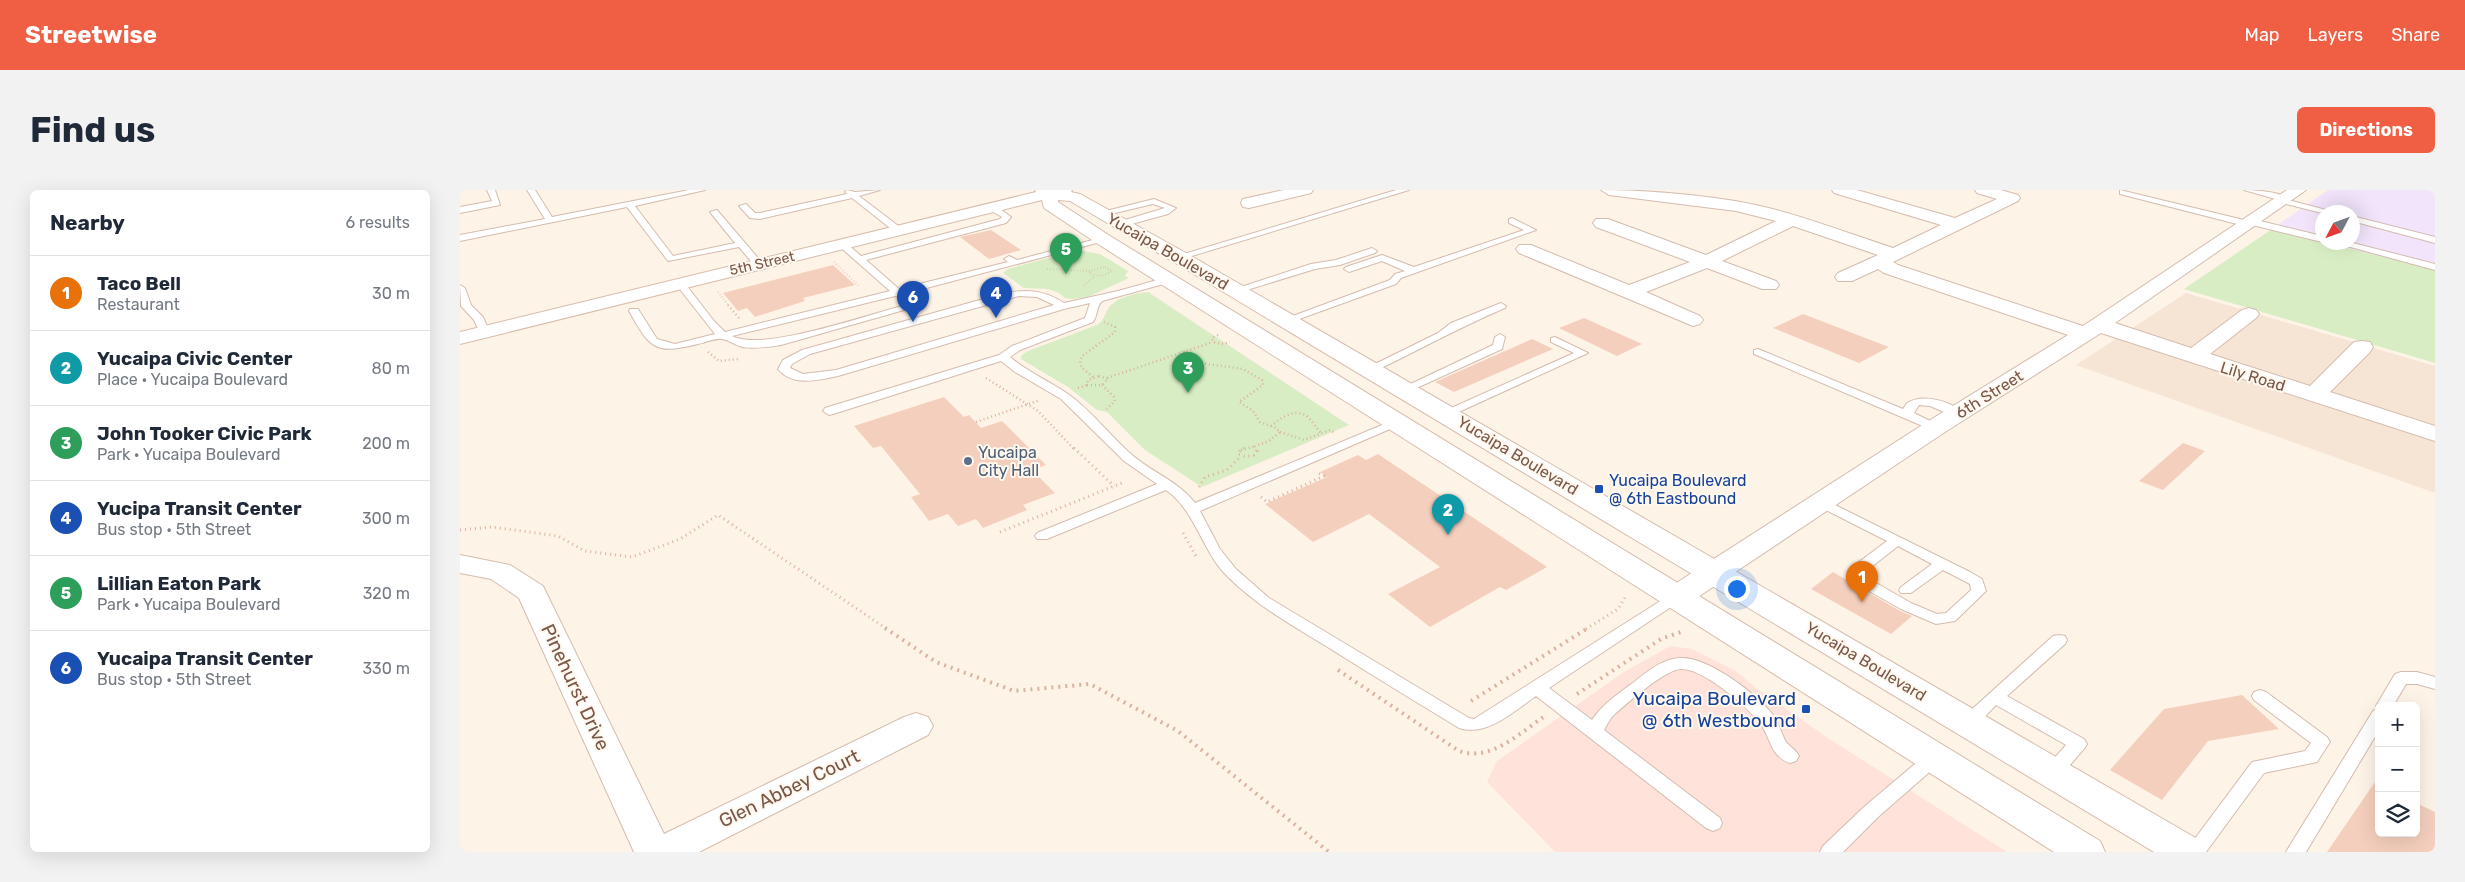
<!DOCTYPE html>
<html lang="en">
<head>
<meta charset="utf-8">
<style>
	body { margin:0; font-family:Rubik,sans-serif; background:#f2f2f3; color:#1f2937 }
	.controls { position:absolute; right:15px; bottom:15px; display:grid; overflow:hidden; border-radius:8px; box-shadow:0 5px 20px #0002 }
	.controls button { width:45px; height:45px; display:grid; place-items:center; padding:0; border:0; border-bottom:1px solid #e0e1e3; background:#fff; color:#1f2937; font:25px sans-serif }
	.compass { position:absolute; left:1855px; top:15px; width:45px; height:45px; border-radius:50%; background:#fff; box-shadow:0 5px 20px #0002; rotate:229deg }
	.you { position:absolute; left:1276px; top:398px; width:18px; height:18px; margin:-12px; border:4px solid #fff; border-radius:50%; background:#1a73e8; box-shadow:0 0 0 8px #1a73e833 }
	.badge { display:grid; place-items:center; width:32px; height:32px; border-radius:50%; background:#f05e44; color:#fff; font-size:16px; font-weight:700 }
	.pin { position:absolute; translate:-50% -41px; filter:drop-shadow(0 1px 2px #0008) }
	.pin::after { content:''; position:absolute; top:26px; width:18px; height:15px; background:inherit; clip-path:polygon(0 0,100% 0,50% 100%) }
	.list { margin:0; padding:0; list-style:none }
	h2 { display:flex; justify-content:space-between; align-items:center; height:65px; margin:0; padding:0 20px; font-size:21px }
	h2 small { font-size:16px; font-weight:400; color:#747a83 }
	.list li { display:grid; grid-template-columns:32px 1fr auto; gap:15px; align-items:center; box-sizing:border-box; height:75px; padding:0 20px; border-top:1px solid #e0e1e3 }
	.list b { display:block; font-size:19px; white-space:nowrap }
	.list p { margin:0; font-size:16px; white-space:nowrap; color:#747a83 }
	.list em { font-size:16px; font-style:normal; color:#747a83 }
	.icon { flex:none; width:28px; height:28px; fill:none; stroke:currentColor; stroke-width:2; stroke-linecap:round; stroke-linejoin:round }
	.map { position:relative; flex:none; width:1975px; height:662px; overflow:hidden; border-radius:8px }
	header { display:flex; align-items:center; gap:30px; box-sizing:border-box; height:70px; padding:0 25px; background:#f05e44; color:#fff }
	header strong { font-size:24px }
	nav { display:flex; gap:28px; margin-inline-start:auto; font-size:18px }
	.intro { display:flex; align-items:center; justify-content:space-between; box-sizing:border-box; height:120px; padding:0 30px }
	h1 { margin:0; font-size:35px }
	.button { padding:12px 22px; border-radius:8px; background:#f05e44; color:#fff; font-size:18px; font-weight:700 }
	main { display:flex; gap:30px; padding:0 30px }
	aside { flex:1; background:#fff; border-radius:8px; box-shadow:0 5px 20px #0002 }
	.map>svg:first-child { display:block }
	.residential { fill:#f6e5d5 }
	.commercial { fill:#ffe3da }
	.education { fill:#f1e4fb }
	.green { fill:#d8edc4 }
	.building { fill:#f5cfbd }
	.lines { fill:none; stroke-linecap:round; stroke-linejoin:round }
	.service-casing { stroke:#d4bcae; stroke-width:2 }
	.minor-casing { stroke:#d4bcae; stroke-width:2 }
	.secondary-casing { stroke:#d7bcab; stroke-width:2 }
	.path-far3 { stroke:#dbb29f; stroke-width:2; stroke-dasharray:0.5 2.5; stroke-linecap:butt }
	.path-far2 { stroke:#dbb29f; stroke-width:2.5; stroke-dasharray:1 3; stroke-linecap:butt }
	.path-far1 { stroke:#dbb29f; stroke-width:3; stroke-dasharray:1 4; stroke-linecap:butt }
	.path { stroke:#dbb29f; stroke-width:4; stroke-dasharray:2 5; stroke-linecap:butt }
	.service { fill:#fff; fill-rule:evenodd }
	.minor { fill:#fff; fill-rule:evenodd }
	.secondary { fill:#fff; fill-rule:evenodd }
	.service-dot { fill:#5c6f8a; stroke:#fff8ef; stroke-width:2 }
	.transit-dot { fill:#1a4fb4; stroke:#fff8ef; stroke-width:2 }
	.labels { text-anchor:middle; stroke-width:4; stroke-linejoin:round; paint-order:stroke }
	.far-street-label { font-size:14px; fill:#7a5749; stroke:#fff8ef }
	.street-label { font-size:16px; fill:#7a5749; stroke:#fff8ef }
	.service-label { font-size:16px; fill:#4e5e75; stroke:#fff8ef; text-anchor:start }
	.transit-label { font-size:16px; fill:#164399; stroke:#fff8ef; text-anchor:start }
	.near-street-label { font-size:19px; fill:#7a5749; stroke:#fff8ef }
	.near-transit-label { font-size:19px; fill:#164399; stroke:#fff8ef; text-anchor:end }
</style>
</head>
<body>
<header>
<strong>Streetwise</strong>
<nav><a>Map</a><a>Layers</a><a>Share</a></nav>
</header>
<div class="intro"><h1>Find us</h1><a class="button">Directions</a></div>
<main>
<aside>
<h2>Nearby<small>6 results</small></h2>
<ul class="list">
<li><span class="badge" style="background:#e8710a">1</span><div><b>Taco Bell</b><p>Restaurant</p></div><em>30 m</em></li>
<li><span class="badge" style="background:#0f9aa8">2</span><div><b>Yucaipa Civic Center</b><p>Place · Yucaipa Boulevard</p></div><em>80 m</em></li>
<li><span class="badge" style="background:#2e9e5b">3</span><div><b>John Tooker Civic Park</b><p>Park · Yucaipa Boulevard</p></div><em>200 m</em></li>
<li><span class="badge" style="background:#1a4fb4">4</span><div><b>Yucipa Transit Center</b><p>Bus stop · 5th Street</p></div><em>300 m</em></li>
<li><span class="badge" style="background:#2e9e5b">5</span><div><b>Lillian Eaton Park</b><p>Park · Yucaipa Boulevard</p></div><em>320 m</em></li>
<li><span class="badge" style="background:#1a4fb4">6</span><div><b>Yucaipa Transit Center</b><p>Bus stop · 5th Street</p></div><em>330 m</em></li>
</ul>
</aside>
<div class="map">
<svg width="1975" height="662" viewBox="0 0 1975 662">
	<rect width="100%" height="100%" fill="#fef3e7"/>
	<!-- residential -->
	<path class="residential" d="M1726 103 1975 176V303L1616 175Z"/>
	<!-- commercial -->
	<path class="commercial" d="M1210 456 1232 459 1276 481 1296 498 1368 548 1547 662H1095L1027 592 1037 571 1164 482Z"/>
	<!-- education -->
	<path class="education" d="M1868 0H1975V80L1865 53 1892 52V22H1862V52L1812 39Z"/>
	<!-- green -->
	<g class="green">
		<path d="M1812 39 1975 80V173L1724 99Z"/>
		<path d="M618 60 640 64 668 81 665 86 669 88 628 107 612 109 605 108 599 103 588 99 564 98 543 83 548 79Z"/>
		<path d="M689 102 691 104 889 235 742 297 685 260 647 222 637 220 608 197 561 169 562 165 568 161 637 135C644 130 644 126 648 119 655 107 676 103 689 102Z"/>
	</g>
	<!-- building -->
	<g class="building">
		<path d="M531 40 561 60 529 69 500 47Z"/>
		<path d="M373 75 395 95 343 108 345 111 295 127 287 118 278 121 263 103Z"/>
		<path d="M1343 124 1429 157 1399 173 1313 138Z"/>
		<path d="M1124 128 1182 154 1157 166 1099 138Z"/>
		<path d="M1072 149 1093 159 994 202 975 192Z"/>
		<path d="M484 207 504 227 509 225 521 238 542 231 586 275 572 280 595 303 563 315 567 320 523 338 516 329 498 336 488 324 469 331 451 307 460 304 421 256 413 258 394 236Z"/>
		<path d="M1723 253 1745 261 1703 300 1679 291Z"/>
		<path d="M918 264 1087 377 1046 400 1040 397 970 437 928 404 980 377 909 324 853 352 805 314 867 287 860 282 898 265 906 270Z"/>
		<path d="M1373 382 1440 421 1452 426 1431 444 1351 399Z"/>
		<path d="M1782 505 1819 539 1748 551 1702 610 1650 580 1704 519Z"/>
		<path d="M1919 586V643H1956V613L1975 622V662H1867Z"/>
	</g>
	<g class="lines">
		<!-- service casing -->
		<g class="service-casing">
			<g id="service">
				<path d="M27 0H35L40 15 0 23V17L32 11Z"/>
				<path d="M67 0H75L92 27 229 0H245L175 16 213 66 275 53 250 22 257 20 303 74 295 76 279 57 208 71 167 17 0 51V45L85 29Z"/>
				<path d="M387 0 395 2 420 0 399 6 441 38V42H435L392 8 300 29 290 28 279 16 286 14 295 23H300L387 4 385 2Z"/>
				<path d="M936 0H949L722 69 714 67Z"/>
				<path d="M1660 0 1788 31 1792 29 1862 46V52L1792 35 1785 36 1660 4Z"/>
				<path d="M1784 0C1794 0 1825 2 1828 10L1874 22 1862 23 1822 13 1819 10Z"/>
				<path d="M694 9 716 18 708 24 661 37 658 36V32L705 18 693 14 642 26 638 23Z"/>
				<path d="M530 16H536L551 27 546 33 406 70 439 99 548 72 544 69 549 66 557 70 644 47 648 50 444 104V108L435 106 272 146C303 163 415 122 453 113L458 116 321 155C308 157 295 159 282 157 275 155 267 149 261 149 254 148 245 153 238 154 194 165 190 158 169 121L170 119H178L197 149 215 154 255 144 215 93 220 90 223 91 254 131 265 142 430 101 379 56V52H385L401 66 540 29 542 27 530 20Z"/>
				<path d="M1892 26 1975 47V53L1892 31Z"/>
				<path d="M1052 28 1076 40 941 88 936 94 831 132H823L822 130 930 90 935 84 945 81 922 71 889 82 884 79 886 77 922 65 954 77 1064 40 1049 33V29Z"/>
				<path d="M1872 52H1889L1975 74V80Z"/>
				<path d="M912 58 917 61 915 63 880 75 855 79 777 103 772 100 851 74 876 70Z"/>
				<path d="M708 87 713 90 711 92 642 111C636 117 638 125 633 132L560 160 550 167C568 182 589 191 608 204 632 221 650 246 672 265 693 283 718 291 735 313L934 230 938 229 944 233 740 321 760 359 776 379 809 408 1009 528 1014 529 1213 403H1223L1226 406 1223 409 1089 498 1132 530C1142 515 1155 506 1170 495 1185 484 1200 469 1220 468 1247 466 1297 504 1313 525 1319 533 1321 543 1326 552 1330 557 1336 560 1339 566L1336 571 1330 573C1309 566 1311 546 1299 532 1286 515 1242 478 1221 479 1206 479 1167 513 1155 524 1150 528 1147 535 1144 540L1260 628 1262 633 1260 638 1253 641 1246 638 1076 506C1054 521 1027 547 999 538 955 511 910 484 866 456 831 435 796 415 767 386 742 361 735 320 706 300L587 349H577L575 346 577 343 697 294 664 271 601 209 555 182 541 171 373 224 369 225 363 221 365 218 539 165 552 156 625 128 630 113 604 119 378 186C358 190 333 197 318 179L323 170 342 160 541 104C565 99 583 99 604 113L658 101ZM559 106 577 107 594 115 376 180 343 184 330 178 332 174 350 164Z"/>
				<path d="M0 95 5 98 11 115 23 127 29 141 28 143H20L14 130 1 116Z"/>
				<path d="M1041 113 1046 116 1045 118C1000 137 959 160 915 181H907L905 179 978 143 991 133Z"/>
				<path d="M1040 144 1045 147 1042 159 950 201H942L940 199 1033 155 1035 147Z"/>
				<path d="M1095 147 1128 163 990 226H982L980 223 1114 163 1091 152V148Z"/>
				<path d="M1298 159 1443 219 1447 213C1463 203 1492 211 1504 224L1498 228 1470 216 1459 215 1454 223 1482 237 1480 240H1472L1294 164V160Z"/>
				<path d="M1361 308 1510 382 1522 389 1526 401 1495 431 1476 434 1441 419 1400 396 1393 383 1399 372 1427 351 1356 315 1354 312 1356 309ZM1438 356 1472 374 1441 397 1439 400 1441 403H1451L1483 380 1510 394 1511 400 1486 423 1477 424 1451 413 1411 390 1407 383 1410 378Z"/>
				<path d="M1599 445 1605 446 1607 450 1605 454 1547 506 1624 549 1627 554 1624 559C1614 569 1601 591 1586 586L1583 581 1606 555 1536 515C1527 524 1516 540 1502 535L1499 531 1593 446Z"/>
				<path d="M1941 482H1957L1975 487V499L1957 494H1946L1933 516H1919V540L1846 662H1826L1913 521 1917 519 1916 516 1935 484Z"/>
				<path d="M1800 500 1806 502 1867 547 1870 552 1857 572 1804 583 1746 662H1725L1792 572 1845 561 1851 553 1794 510 1792 506 1794 502Z"/>
				<path d="M1475 560 1481 562 1484 567 1481 572 1418 627 1383 662H1360L1363 656 1404 617 1469 562Z"/>
			</g>
		</g>
		<!-- minor casing -->
		<g class="minor-casing">
			<g id="minor">
				<path d="M824 0H853L851 3 789 18 783 17 781 13 783 9Z"/>
				<path d="M1141 0C1186 0 1230 4 1275 11 1329 20 1381 41 1433 58L1481 35 1374 3 1372 0H1397L1495 28 1537 9 1517 3 1515 0H1541L1558 5 1560 8 1558 11 1433 72 1438 75 1623 136 1827 0H1846L1655 133 1731 158 1782 120 1789 118 1796 120 1799 124 1796 128 1750 164 1850 196 1894 152 1902 151 1910 152 1913 157 1910 162 1870 202 1975 236V251L1641 143 1485 242 1229 413 1218 416 1207 413 1203 406 1207 399 1467 232 1608 145 1424 83 1418 79 1392 91H1378L1375 87 1378 83 1418 65 1333 36 1262 71 1316 91 1319 95 1316 99H1302L1247 78 1186 102 1240 126 1243 130 1240 134 1233 136 1059 63 1056 59 1059 55H1071L1169 95 1230 72 1136 37 1133 33 1136 29H1148L1246 65 1316 31 1276 21 1149 5Z"/>
				<path d="M0 365 50 375 83 396 204 644 444 527 456 523 468 527 473 536 468 545 239 662H174L59 408 31 389 0 383Z"/>
			</g>
		</g>
		<!-- secondary casing -->
		<g class="secondary-casing">
			<path id="secondary" d="M575 0H612L611 2 620 4 726 63 1741 651 1746 662H1694L712 71 610 11 598 10V12L650 46 1640 651 1645 662H1594L638 54 584 18 582 10 0 154V142L576 2Z"/>
		</g>
		<!-- path-far3 -->
		<g class="path-far3">
			<path d="M374 72 400 97"/>
			<path d="M645 77 652 81 642 86 630 84V81Z"/>
			<path d="M587 79 630 81"/>
			<path d="M624 95 635 86"/>
			<path d="M258 102 269 116"/>
		</g>
		<!-- path-far2 -->
		<g class="path-far2">
			<path d="M268 115 279 128"/>
			<path d="M758 145 752 148 753 152 763 154 770 152"/>
			<path d="M248 162 259 171 278 169"/>
			<path d="M724 162 746 174 783 179 802 190 803 195 779 212 793 221 800 232 816 238 820 242 809 251 793 257"/>
			<path d="M639 186 648 189 642 195H627L628 190Z"/>
			<path d="M633 187 622 178 620 173 622 166 655 142V137L644 132"/>
			<path d="M526 188 578 221 615 260"/>
			<path d="M647 188 753 152"/>
			<path d="M642 195 654 207 655 211 644 221"/>
			<path d="M618 198 627 195"/>
			<path d="M516 232 580 210"/>
			<path d="M811 236C820 228 836 217 848 227 853 232 856 238 861 243"/>
			<path d="M820 242 844 250 870 240 875 243"/>
			<path d="M781 260 793 257 796 260"/>
		</g>
		<!-- path-far1 -->
		<g class="path-far1">
			<path d="M614 258 654 296"/>
			<path d="M784 258 781 259 778 264 786 267 794 265 797 261 794 258"/>
			<path d="M739 297 745 287 767 280 781 266"/>
			<path d="M801 307 807 312 864 286 858 283"/>
			<path d="M0 340 32 337 98 346 125 361 172 367 220 349 258 325 427 439"/>
			<path d="M540 342 662 293"/>
			<path d="M723 343 737 368"/>
			<path d="M1126 439 1158 419 1166 406"/>
		</g>
		<!-- path -->
		<g class="path">
			<path d="M425 438 476 472 554 501 630 494 718 541 869 662"/>
			<path d="M878 480 999 561C1032 572 1059 543 1085 526"/>
			<path d="M1117 504 1201 449 1221 442"/>
			<path d="M1011 511 1128 438"/>
		</g>
		<!-- service -->
		<use href="#service" class="service"/>
		<!-- minor -->
		<use href="#minor" class="minor"/>
		<!-- secondary -->
		<use href="#secondary" class="secondary"/>
	</g>
	<!-- markers -->
	<circle class="service-dot" cx="508" cy="271" r="5"/>
	<g class="transit-dot">
		<rect x="1134" y="294" width="10" height="10" rx="2.5"/>
		<rect x="1341" y="514" width="10" height="10" rx="2.5"/>
	</g>
	<g class="labels">
		<!-- far-street labels -->
		<g class="far-street-label">
			<text transform="translate(302 73) rotate(-13)" y="5">5th Street</text>
		</g>
		<!-- street labels -->
		<g class="street-label">
			<text transform="translate(708 61) rotate(30)" y="6">Yucaipa Boulevard</text>
			<text transform="translate(1793 186) rotate(17)" y="6">Lily Road</text>
			<text transform="translate(1529 204) rotate(-32)" y="6">6th Street</text>
			<text transform="translate(1058 265) rotate(31)" y="6">Yucaipa Boulevard</text>
			<text transform="translate(1406 471) rotate(31)" y="6">Yucaipa Boulevard</text>
		</g>
		<!-- service labels -->
		<g class="service-label">
			<text x="518" y="268">Yucaipa<tspan x="518" dy="18">City Hall</tspan></text>
		</g>
		<!-- transit labels -->
		<g class="transit-label">
			<text x="1149" y="296">Yucaipa Boulevard<tspan x="1149" dy="18">@ 6th Eastbound</tspan></text>
		</g>
		<!-- near-street labels -->
		<g class="near-street-label">
			<text transform="translate(116 497) rotate(65)" y="7">Pinehurst Drive</text>
			<text transform="translate(329 598) rotate(-26)" y="7">Glen Abbey Court</text>
		</g>
		<!-- near-transit labels -->
		<g class="near-transit-label">
			<text x="1336" y="515">Yucaipa Boulevard<tspan x="1336" dy="22">@ 6th Westbound</tspan></text>
		</g>
	</g>
</svg>
<div class="controls">
<button>+</button>
<button>−</button>
<button><svg class="icon" aria-label="layers" viewBox="0 0 24 24"><path d="M12 4l9 5-9 5-9-5zM3 14l9 5 9-5"/></svg></button>
</div>
<svg class="compass" viewBox="-18 -18 36 36"><path d="M0-13l5 13h-10z" fill="#e53935"/><path d="M0 13l5-13h-10z" fill="#747a83"/></svg>
<div class="you"></div>
<div class="pin badge" style="left:1402px;top:412px;background:#e8710a">1</div>
<div class="pin badge" style="left:988px;top:345px;background:#0f9aa8">2</div>
<div class="pin badge" style="left:728px;top:203px;background:#2e9e5b">3</div>
<div class="pin badge" style="left:536px;top:128px;background:#1a4fb4">4</div>
<div class="pin badge" style="left:606px;top:84px;background:#2e9e5b">5</div>
<div class="pin badge" style="left:453px;top:132px;background:#1a4fb4">6</div>
</div>
</main>
</body>
</html>
